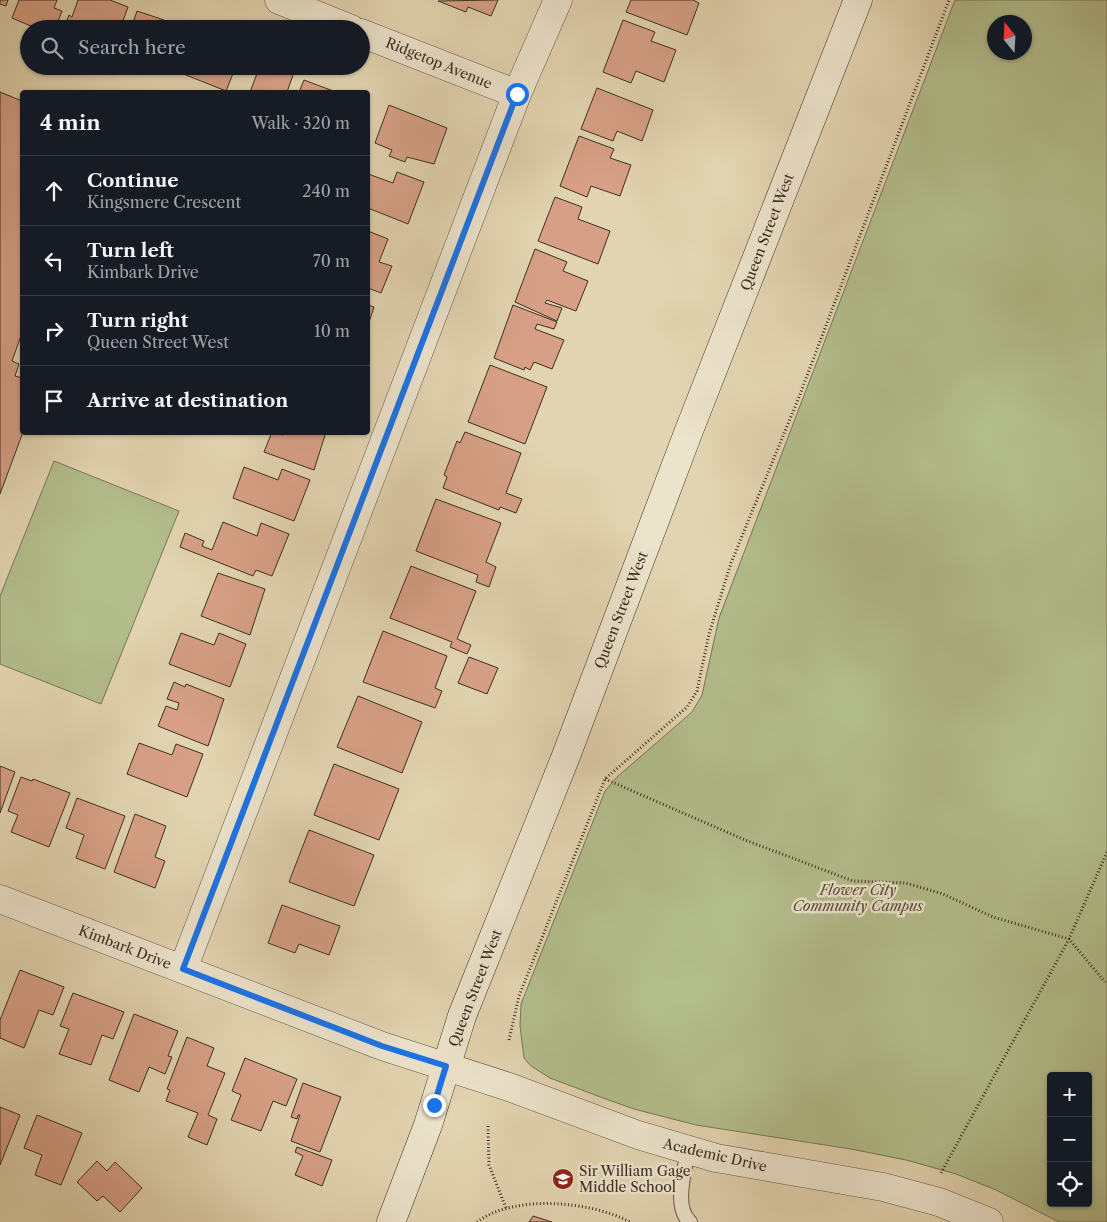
<!DOCTYPE html>
<html lang="en">
<head>
<meta charset="utf-8">
<style>
	body { margin:0; font-family:"Libre Caslon Text",serif; background:#20242c; color:#f1f3f6 }
	.controls { position:absolute; right:15px; bottom:15px; display:grid; overflow:hidden; border-radius:5px; box-shadow:0 1px 4px #0004 }
	.controls button { width:45px; height:45px; display:grid; place-items:center; padding:0; border:0; border-bottom:1px solid #363941; background:#171b24; color:#f1f3f6; font:25px sans-serif }
	.compass { position:absolute; left:987px; top:15px; width:45px; height:45px; border-radius:50%; background:#171b24; box-shadow:0 1px 4px #0004; rotate:342deg }
	.stop { position:absolute; width:15px; height:15px; margin:-11px; border:4px solid #1a73e8; border-radius:50%; background:#fff }
	.stop.end { background:#1a73e8; border-color:#fff; box-shadow:0 1px 5px #0008 }
	.list { margin:0; padding:0; list-style:none }
	h2 { display:flex; justify-content:space-between; align-items:center; height:65px; margin:0; padding:0 20px; font-size:21px }
	h2 small { font-size:16px; font-weight:400; color:#9ea1a6 }
	.list li { display:grid; grid-template-columns:32px 1fr auto; gap:15px; align-items:center; box-sizing:border-box; height:70px; padding:0 20px; border-top:1px solid #363941 }
	.list b { display:block; font-size:19px; white-space:nowrap }
	.list p { margin:0; font-size:16px; white-space:nowrap; color:#9ea1a6 }
	.list em { font-size:16px; font-style:normal; color:#9ea1a6 }
	.icon { flex:none; width:28px; height:28px; fill:none; stroke:currentColor; stroke-width:2; stroke-linecap:round; stroke-linejoin:round }
	.map { position:relative; flex:none; width:1107px; height:1222px; overflow:hidden }
	.search { position:absolute; background:#171b24; box-shadow:0 1px 4px #0004; left:20px; top:20px; width:350px; height:55px; display:flex; align-items:center; gap:12px; box-sizing:border-box; padding:0 18px; border-radius:28px; color:#9ea1a6; font-size:19px }
	.panel { position:absolute; background:#171b24; box-shadow:0 1px 4px #0004; left:20px; top:90px; width:350px; height:345px; border-radius:5px }
	.map>svg:first-child { display:block }
	.green { fill:#b3bd8c; stroke:#787658; fill-rule:evenodd }
	.building { fill:#d7a086; stroke:#3e2f23 }
	.lines { fill:none; stroke-linecap:round; stroke-linejoin:round }
	.lane-casing { stroke:#675846; stroke-width:16 }
	.street-casing { stroke:#675846; stroke-width:29 }
	.secondary-casing { stroke:#3e2f23; stroke-width:29 }
	.path { stroke:#3e2f23; stroke-width:3; stroke-dasharray:1 2.5; stroke-linecap:butt }
	.lane { stroke:#ece3cc; stroke-width:14 }
	.street { stroke:#ece3cc; stroke-width:28 }
	.secondary { stroke:#ece3cc; stroke-width:28 }
	.route { stroke:#1a73e8; stroke-width:6 }
	.labels { text-anchor:middle; stroke-width:5; stroke-linejoin:round; paint-order:stroke }
	.street-label { font-size:14px; fill:#3e2f23; stroke:#ece3cc }
	.park-label { font-size:14px; font-style:italic; fill:#554b38; stroke:#ece3cc }
	.poi-label { font-size:14px; fill:#3e2f23; stroke:#ece3cc; text-anchor:start }
</style>
</head>
<body>
<div class="map">
<svg width="1107" height="1222" viewBox="0 0 1107 1222">
	<rect width="100%" height="100%" fill="#e2d4b0"/>
	<filter id="stains"><feTurbulence type="fractalNoise" baseFrequency=".004" numOctaves="4"/><feColorMatrix values="0 0 0 0 .2 0 0 0 0 .09 0 0 0 0 .02 0 0 0 .5 -.17"/></filter>
	<radialGradient id="worn" r=".72"><stop offset=".6" stop-color="#630" stop-opacity="0"/><stop offset="1" stop-color="#630" stop-opacity=".3"/></radialGradient>
	<!-- green -->
	<g class="green">
		<path d="M955 0H1107V1222H1059L996 1190 956 1174 906 1160 851 1149 696 1125 634 1109 603 1098 550 1078 531 1066 524 1058 520 1026 521 1004 605 791 617 777 692 712 702 695 719 618ZM994 22H1024V52H994ZM1051 1076H1088V1203H1051Z"/>
		<path d="M54 461 179 511 101 704 0 664V596Z"/>
	</g>
	<!-- building -->
	<g class="building">
		<path d="M0 0H8L6 6 0 4Z"/>
		<path d="M19 0H57L54 8 62 11 55 29H38L12 18Z"/>
		<path d="M78 0H110L128 7 120 29H64L69 15 72 17Z"/>
		<path d="M498 0 491 16 468 7 466 12 438 1Z"/>
		<path d="M631 0H693L699 3 687 35 626 12Z"/>
		<path d="M137 11 164 20 162 29H131Z"/>
		<path d="M623 20 655 32 651 41 676 50 664 82 636 71 631 83 603 72Z"/>
		<path d="M184 66H236L226 91 181 73Z"/>
		<path d="M260 66H269L293 75 287 92H250Z"/>
		<path d="M304 80 336 92H299Z"/>
		<path d="M597 88 653 110 642 141 617 131 613 141 581 129Z"/>
		<path d="M0 92 22 101V333L12 361 19 364 15 376 22 378 23 432 0 494Z"/>
		<path d="M389 105 447 128 434 164 407 157 405 162 389 156 392 150 375 143Z"/>
		<path d="M579 136 614 149 610 158 631 165 620 196 591 186 587 197 560 186Z"/>
		<path d="M397 172 424 182 408 224 368 208V174L393 183Z"/>
		<path d="M555 197 582 207 578 219 610 231 598 264 538 241Z"/>
		<path d="M368 231 388 239 379 262 392 266 381 293 368 288Z"/>
		<path d="M535 249 567 262 563 271 588 281 576 311 547 300 545 303 562 308 557 321 515 302Z"/>
		<path d="M368 305 374 307 368 325Z"/>
		<path d="M513 305 557 322 554 329 537 324 535 329 564 340 552 369 534 362 530 370 525 367 524 370 494 358Z"/>
		<path d="M490 365 547 387 525 444 468 422Z"/>
		<path d="M272 432 283 435V432H326L314 470 264 452Z"/>
		<path d="M465 432 521 453 506 493 522 499 516 513 500 507 499 510 443 488 447 477 444 475 457 441 460 443Z"/>
		<path d="M244 467 278 480 282 469 310 480 294 521 233 498Z"/>
		<path d="M436 499 501 523 486 562 496 567 489 587 476 582 478 575 416 551Z"/>
		<path d="M223 522 257 536 261 523 289 534 272 576 256 570 253 576 180 547 185 533 204 541 202 546 212 550Z"/>
		<path d="M411 566 476 591 457 639 471 645 467 654 450 647 452 642 390 618Z"/>
		<path d="M218 573 265 589 250 635 201 616Z"/>
		<path d="M383 631 447 656 435 688 442 691 435 708 363 682Z"/>
		<path d="M181 633 214 645 219 633 246 644 230 687 169 664Z"/>
		<path d="M469 657 498 668 487 694 458 683Z"/>
		<path d="M174 682 185 687 186 684 224 699 208 746 158 726 166 706 177 710 179 703 167 699Z"/>
		<path d="M358 696 422 722 402 773 337 747Z"/>
		<path d="M139 743 172 755 176 744 203 754 187 797 127 774Z"/>
		<path d="M334 764 399 789 379 840 314 815Z"/>
		<path d="M0 766 15 772 0 813Z"/>
		<path d="M21 777 32 781 33 779 70 793 49 847 11 832 18 815 8 811Z"/>
		<path d="M77 798 125 816 105 869 76 858 84 835 66 828Z"/>
		<path d="M135 814 166 826 155 857 165 861 155 888 114 872Z"/>
		<path d="M309 830 374 855 354 906 289 882Z"/>
		<path d="M282 905 340 926 329 955 299 944 295 953 268 943Z"/>
		<path d="M20 970 64 987 53 1015 39 1010 24 1048 0 1038V1020Z"/>
		<path d="M73 993 124 1012 113 1039 102 1035 91 1065 59 1054 69 1029 60 1026Z"/>
		<path d="M134 1014 178 1031 168 1056 172 1057 165 1074 149 1067 139 1092 109 1080Z"/>
		<path d="M187 1037 214 1048 207 1066 225 1073 208 1115 217 1119 207 1145 188 1137 198 1113 166 1101 170 1090 167 1089Z"/>
		<path d="M245 1058 297 1079 286 1106 273 1101 261 1131 231 1120 241 1095 232 1091Z"/>
		<path d="M303 1083 341 1097 320 1152 291 1141 300 1115H298L297 1119 291 1117Z"/>
		<path d="M0 1107 20 1115 0 1165Z"/>
		<path d="M37 1115 82 1133 61 1185 35 1175 42 1155 24 1148Z"/>
		<path d="M297 1147 332 1160 322 1186 295 1175 303 1156 295 1152Z"/>
		<path d="M97 1161 107 1171 115 1162 142 1188 120 1212 103 1196 97 1201 77 1182Z"/>
		<path d="M533 1216 552 1222H529Z"/>
	</g>
	<g class="lines">
		<!-- lane casing -->
		<g class="lane-casing">
			<path id="lane" d="M688 1151C685 1170 673 1207 690 1222"/>
		</g>
		<!-- street casing -->
		<g class="street-casing">
			<g id="street">
				<path d="M279 0 351 29"/>
				<path d="M361 33 517 94"/>
				<path d="M0 899 382 1046 512 1088 638 1135 716 1158 883 1187 939 1202 989 1222"/>
				<path d="M183 969 517 94 558 0"/>
			</g>
		</g>
		<!-- secondary casing -->
		<g class="secondary-casing">
			<path id="secondary" d="M391 1222 428 1125 462 1016 566 756 688 433 858 0"/>
		</g>
		<!-- path -->
		<g class="path">
			<path d="M605 779 745 840 853 881 906 883 943 894 993 917 1069 939 1105 982"/>
			<path d="M509 1040 519 996 605 779 687 707 697 691 709 634 731 563 799 397 949 0"/>
			<path d="M488 1126 489 1165 506 1208"/>
			<path d="M941 1173 1069 939 1107 852"/>
			<path d="M477 1222C514 1194 591 1201 630 1222"/>
		</g>
		<!-- lane -->
		<use href="#lane" class="lane"/>
		<!-- street -->
		<use href="#street" class="street"/>
		<!-- secondary -->
		<use href="#secondary" class="secondary"/>
	</g>
	<g class="lines">
		<!-- route -->
		<path class="route" d="M434 1105 446 1066 382 1046 183 969 517 94"/>
	</g>
	<!-- icons -->
	<defs>
		<g id="school-disc" transform="scale(1.125)"><circle r="9.5" fill="#8f2418" stroke="#ece3cc"/><path d="M0-5L7-2L0 1L-7-2ZM-4 1L0 2.5L4 1V4Q0 6-4 4Z" fill="#fff"/></g>
	</defs>
	<g fill-rule="evenodd">
		<use href="#school-disc" x="563" y="1179"/>
	</g>
	<g class="labels">
		<!-- street labels -->
		<g class="street-label">
			<text transform="translate(439 63) rotate(22)" y="5">Ridgetop Avenue</text>
			<text transform="translate(767 232) rotate(-69)" y="5">Queen Street West</text>
			<text transform="translate(621 610) rotate(-69)" y="5">Queen Street West</text>
			<text transform="translate(125 947) rotate(21)" y="5">Kimbark Drive</text>
			<text transform="translate(475 988) rotate(-69)" y="5">Queen Street West</text>
			<text transform="translate(715 1155) rotate(13)" y="5">Academic Drive</text>
		</g>
		<!-- park labels -->
		<g class="park-label">
			<text x="858" y="895">Flower City<tspan x="858" dy="16">Community Campus</tspan></text>
		</g>
		<!-- poi labels -->
		<g class="poi-label">
			<text x="579" y="1176">Sir William Gage<tspan x="579" dy="16">Middle School</tspan></text>
		</g>
	</g>
	<rect width="100%" height="100%" filter="url(#stains)"/>
	<rect width="100%" height="100%" fill="url(#worn)"/>
</svg>
<div class="controls">
<button>+</button>
<button>−</button>
<button><svg class="icon" aria-label="locate" viewBox="0 0 24 24"><circle cx="12" cy="12" r="6"/><path d="M12 2v4M12 18v4M2 12h4M18 12h4"/></svg></button>
</div>
<svg class="compass" viewBox="-18 -18 36 36"><path d="M0-13l5 13h-10z" fill="#e53935"/><path d="M0 13l5-13h-10z" fill="#9ea1a6"/></svg>
<div class="stop" style="left:517px;top:94px"></div>
<div class="stop end" style="left:434px;top:1105px"></div>
<div class="search"><svg class="icon" aria-label="search" viewBox="0 0 24 24"><circle cx="10" cy="10" r="6"/><path d="M15 15l6 6"/></svg>Search here</div>
<section class="panel">
<h2>4 min<small>Walk · 320 m</small></h2>
<ul class="list">
<li><svg class="icon" aria-label="ahead" viewBox="0 0 24 24"><path d="M12 20V5M6 11l6-6 6 6"/></svg><div><b>Continue</b><p>Kingsmere Crescent</p></div><em>240 m</em></li>
<li><svg class="icon" aria-label="left" viewBox="0 0 24 24"><path d="M17 20v-9H6M10 6l-5 5 5 5"/></svg><div><b>Turn left</b><p>Kimbark Drive</p></div><em>70 m</em></li>
<li><svg class="icon" aria-label="right" viewBox="0 0 24 24"><path d="M7 20v-9h11M14 6l5 5-5 5"/></svg><div><b>Turn right</b><p>Queen Street West</p></div><em>10 m</em></li>
<li><svg class="icon" aria-label="arrive" viewBox="0 0 24 24"><path d="M6 21V4h12l-3 4 3 4H6"/></svg><div><b>Arrive at destination</b></div></li>
</ul>
</section>
</div>
</body>
</html>
